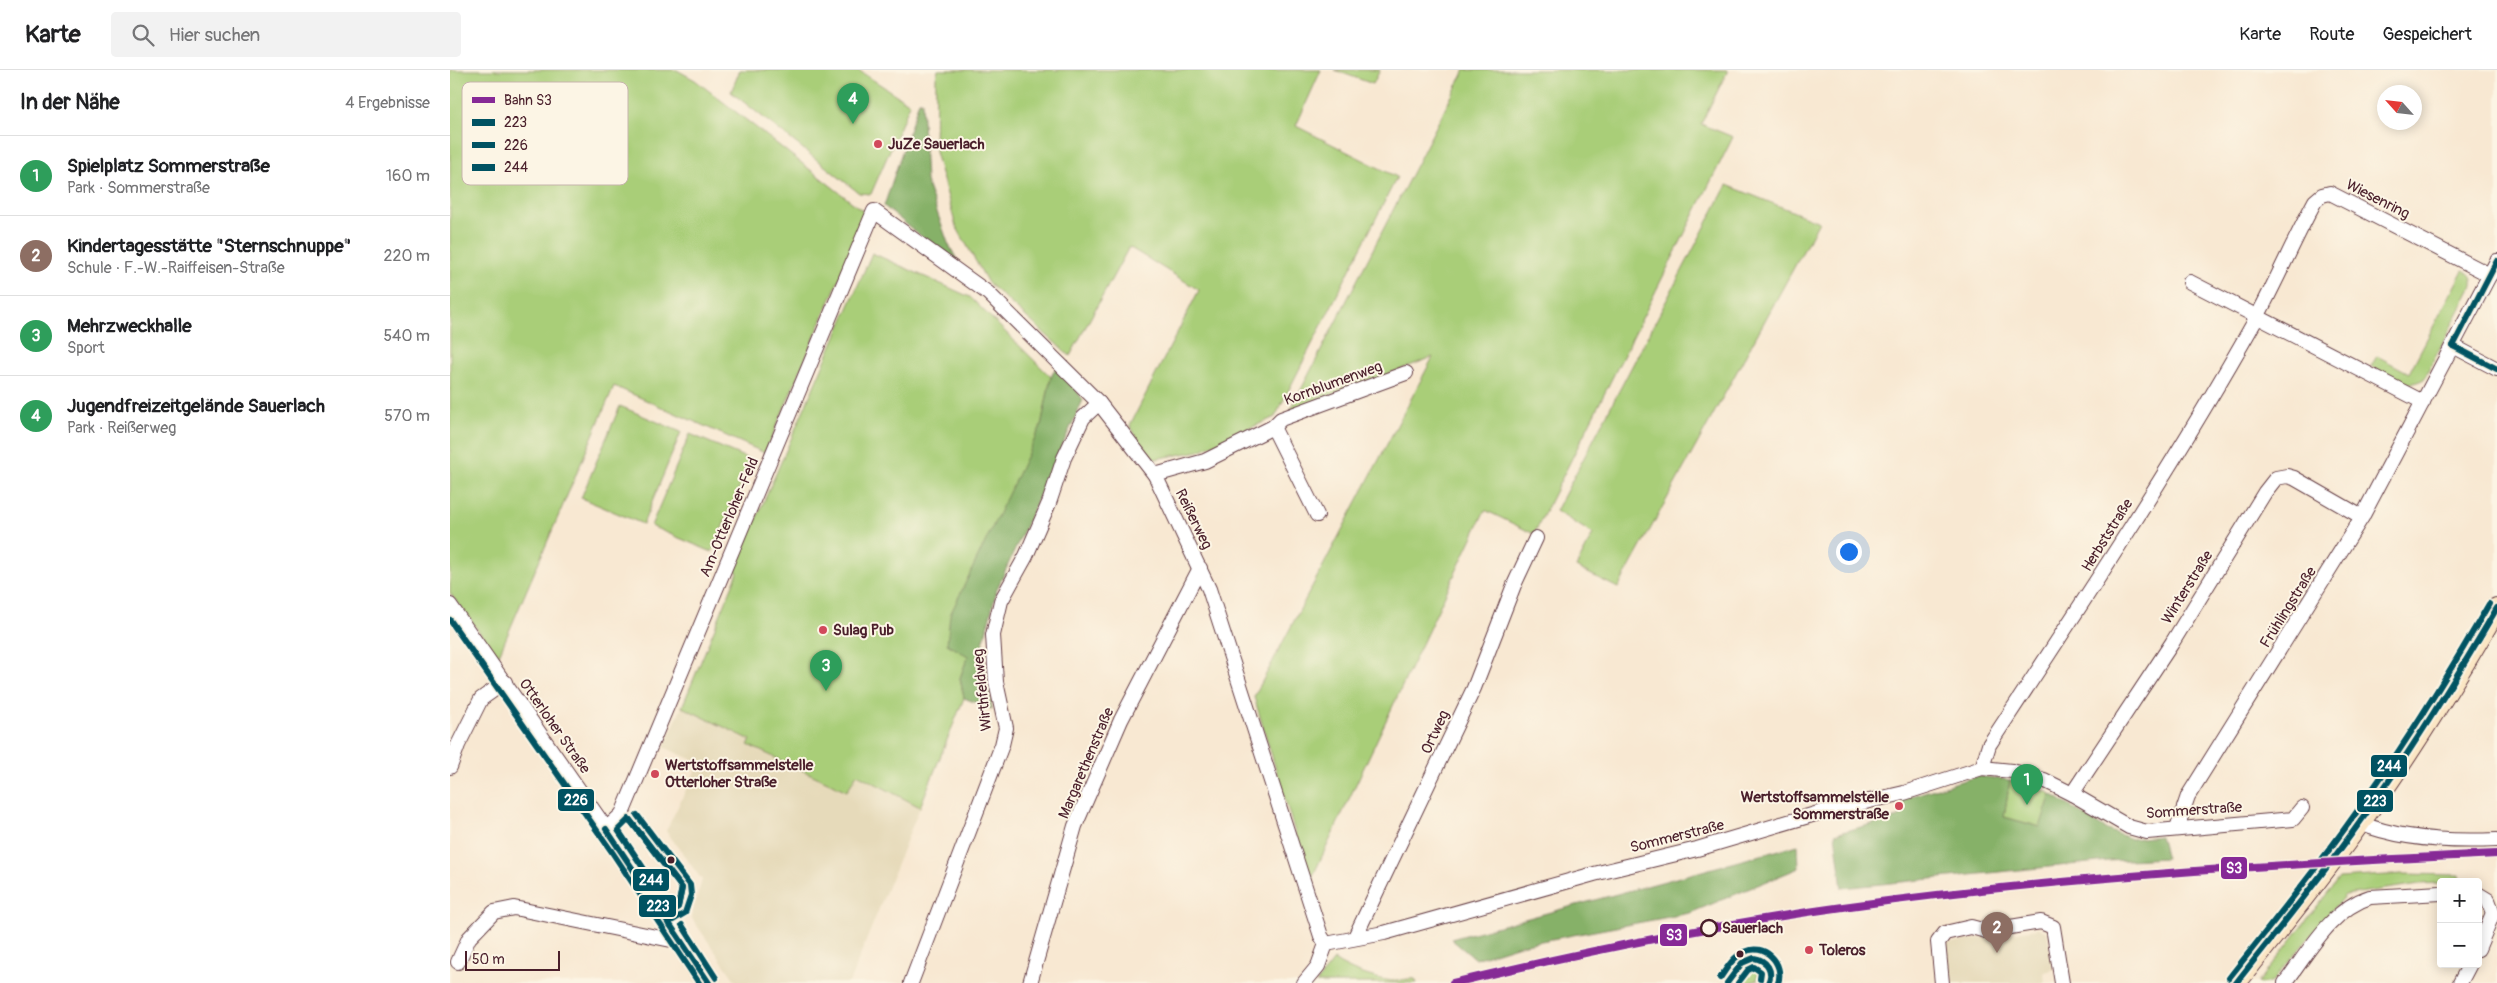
<!DOCTYPE html>
<html lang="de">
<head>
<meta charset="utf-8">
<style>
	body { margin:0; font-family:Pangolin,sans-serif; background:#f2f2f2; color:#202124 }
	.controls { position:absolute; right:15px; bottom:15px; display:grid; overflow:hidden; border-radius:5px; box-shadow:0 2px 12px #0003 }
	.controls button { width:45px; height:45px; display:grid; place-items:center; padding:0; border:0; border-bottom:1px solid #e0e0e0; background:#fff; color:#202124; font:25px sans-serif }
	.compass { position:absolute; left:1927px; top:15px; width:45px; height:45px; border-radius:50%; background:#fff; box-shadow:0 2px 12px #0003; rotate:297deg }
	.scale { position:absolute; left:15px; bottom:12px; width:95px; box-sizing:border-box; padding-left:5px; border:2px solid #4a1f2b; border-top:0; font-size:14px; line-height:18px; white-space:nowrap; color:#4a1f2b; -webkit-text-stroke:4px #fcf5e5; paint-order:stroke }
	.you { position:absolute; left:1398px; top:481px; width:18px; height:18px; margin:-12px; border:4px solid #fff; border-radius:50%; background:#1a73e8; box-shadow:0 0 0 8px #1a73e833 }
	.badge { display:grid; place-items:center; width:32px; height:32px; border-radius:50%; background:#7c3aed; color:#fff; font-size:16px; font-weight:700 }
	.pin { position:absolute; translate:-50% -41px; filter:drop-shadow(0 1px 2px #0008) }
	.pin::after { content:''; position:absolute; top:26px; width:18px; height:15px; background:inherit; clip-path:polygon(0 0,100% 0,50% 100%) }
	.list { margin:0; padding:0; list-style:none }
	h2 { display:flex; justify-content:space-between; align-items:center; height:65px; margin:0; padding:0 20px; font-size:21px }
	h2 small { font-size:16px; font-weight:400; color:#757577 }
	.list li { display:grid; grid-template-columns:32px 1fr auto; gap:15px; align-items:center; box-sizing:border-box; height:80px; padding:0 20px; border-top:1px solid #e0e0e0 }
	.list b { display:block; font-size:19px; white-space:nowrap }
	.list p { margin:0; font-size:16px; white-space:nowrap; color:#757577 }
	.list em { font-size:16px; font-style:normal; color:#757577 }
	.icon { flex:none; width:28px; height:28px; fill:none; stroke:currentColor; stroke-width:2; stroke-linecap:round; stroke-linejoin:round }
	.map { position:relative; flex:none; width:2047px; height:913px; overflow:hidden }
	header { display:flex; align-items:center; gap:30px; box-sizing:border-box; height:70px; padding:0 25px; background:#fff; border-bottom:1px solid #e0e0e0 }
	header strong { font-size:24px }
	nav { display:flex; gap:28px; margin-inline-start:auto; font-size:18px }
	.search { width:350px; height:45px; background:#f2f2f2; display:flex; align-items:center; gap:12px; box-sizing:border-box; padding:0 18px; border-radius:5px; color:#757577; font-size:19px }
	main { display:flex }
	aside { flex:1; background:#fff }
	.map>svg:first-child { display:block }
	.built { fill:#e6daba }
	.green { fill:#a9ce78; stroke:#7a7652 }
	.forest { fill:#86b168; stroke:#68684a }
	.lines { fill:none; stroke-linecap:round; stroke-linejoin:round }
	.minor-casing { stroke:#643d44; stroke-width:16 }
	.secondary-casing { stroke:#643d44; stroke-width:22 }
	.minor { stroke:#fff; stroke-width:14 }
	.secondary { stroke:#fbe6c4; stroke-width:20 }
	.bus-1-casing { stroke:#fcf5e5; stroke-width:10 }
	.bus-2-casing { stroke:#fcf5e5; stroke-width:10 }
	.bus-3-casing { stroke:#fcf5e5; stroke-width:10 }
	.bus-1 { stroke:#005262; stroke-width:6 }
	.bus-2 { stroke:#005262; stroke-width:6 }
	.bus-3 { stroke:#005262; stroke-width:6 }
	.rail-1-casing { stroke:#fcf5e5; stroke-width:11 }
	.rail-1 { stroke:#862996; stroke-width:8 }
	.poi-dot { fill:#d1495b; stroke:#fcf5e5; stroke-width:2 }
	.bus-dot { fill:#4a1f2b; stroke:#fcf5e5; stroke-width:2 }
	.stop-dot { fill:#fcf5e5; stroke:#4a1f2b; stroke-width:2.5 }
	.labels { text-anchor:middle; stroke-width:4; stroke-linejoin:round; paint-order:stroke }
	.poi-label { font-size:15px; font-weight:bold; fill:#4a1f2b; stroke:#fcf5e5; text-anchor:start }
	.street-label { font-size:15px; fill:#4a1f2b; stroke:#fcf5e5 }
	.stop-label { font-size:15px; font-weight:bold; fill:#4a1f2b; stroke:#fcf5e5; text-anchor:start }
	.key { fill:#fcf5e5; stroke:#c7b5ad; stroke-width:1 }
	.key-label { font-size:14px; fill:#4a1f2b }
	.line-badge { stroke:#fcf5e5; stroke-width:2 }
	.badge-label { font-size:14px; text-anchor:middle; font-weight:bold; fill:#fff }
</style>
</head>
<body>
<header>
<strong>Karte</strong>
<div class="search"><svg class="icon" aria-label="search" viewBox="0 0 24 24"><circle cx="10" cy="10" r="6"/><path d="M15 15l6 6"/></svg>Hier suchen</div>
<nav><a>Karte</a><a>Route</a><a>Gespeichert</a></nav>
</header>
<main>
<aside>
<h2>In der Nähe<small>4 Ergebnisse</small></h2>
<ul class="list">
<li><span class="badge" style="background:#2e9e5b">1</span><div><b>Spielplatz Sommerstraße</b><p>Park · Sommerstraße</p></div><em>160 m</em></li>
<li><span class="badge" style="background:#8d6e63">2</span><div><b>Kindertagesstätte &quot;Sternschnuppe&quot;</b><p>Schule · F.-W.-Raiffeisen-Straße</p></div><em>220 m</em></li>
<li><span class="badge" style="background:#2e9e5b">3</span><div><b>Mehrzweckhalle</b><p>Sport</p></div><em>540 m</em></li>
<li><span class="badge" style="background:#2e9e5b">4</span><div><b>Jugendfreizeitgelände Sauerlach</b><p>Park · Reißerweg</p></div><em>570 m</em></li>
</ul>
</aside>
<div class="map">
<svg width="2047" height="913" viewBox="0 0 2047 913">
	<rect width="100%" height="100%" fill="#fcf5e5"/>
	<filter id="ink" filterUnits="userSpaceOnUse"><feTurbulence type="fractalNoise" baseFrequency=".02" numOctaves="2"/><feDisplacementMap in="SourceGraphic" scale="10" xChannelSelector="R" yChannelSelector="G"/><feConvolveMatrix kernelMatrix="1 2 1 2 8 2 1 2 1" color-interpolation-filters="sRGB"/></filter>
	<filter id="wash" filterUnits="userSpaceOnUse"><feTurbulence type="fractalNoise" baseFrequency=".0096" numOctaves="4" result="noise"/><feDisplacementMap in="SourceGraphic" scale="20" xChannelSelector="R" yChannelSelector="G"/><feGaussianBlur stdDeviation="1.12" result="paint"/><feColorMatrix in="noise" values="0 0 0 0 0 0 0 0 0 0 0 0 0 0 0 0 0 1.4 0 .05"/><feComposite in="paint" operator="in"/></filter>
	<g filter="url(#wash)">
		<rect width="100%" height="100%" fill="#f8e8d2"/>
		<!-- built -->
		<g class="built">
			<path d="M232 637 301 670 298 674 397 721 406 704 470 737 399 913H287L241 847 252 810 216 761 249 693 214 677Z"/>
			<path d="M1586 857 1597 862 1603 900 1594 902 1595 913H1499L1493 874 1586 859Z"/>
		</g>
		<!-- green -->
		<g class="green">
			<path d="M0 0H227L245 10 417 144 315 383 164 316 48 587 0 523Z"/>
			<path d="M290 0H408L460 34 421 124 409 123 281 22Z"/>
			<path d="M488 0H871L846 56 947 107 825 347 749 381 705 389 690 374 680 355 749 220 679 177 620 286 538 213 506 156 485 82 486 7Z"/>
			<path d="M884 0H930L923 14Z"/>
			<path d="M1015 0H1278L1251 54 1283 67 1084 464 1035 440 860 812 804 627 983 287 840 341Z"/>
			<path d="M1277 115 1369 152 1168 518 1126 497 1143 464 1106 441Z"/>
			<path d="M422 183 520 227 601 307 591 356 556 432 518 586 510 608 514 628 470 737 407 704 397 721 298 675 301 670 232 637 288 502 284 500Z"/>
			<path d="M2013 200C2021 204 2023 207 2022 216L1974 309C1952 321 1940 307 1921 296L1927 286 1959 303Z"/>
			<path d="M170 336 231 362 193 454 131 428Z"/>
			<path d="M240 364 301 390 262 482 201 456Z"/>
			<path d="M1560 710 1583 715 1601 724 1591 757 1554 747Z"/>
			<path d="M1953 804 2009 805 2010 812 1970 814 1895 825 1821 913H1808L1889 808Z"/>
			<path d="M884 890C900 901 922 908 942 911 950 911 957 908 965 909L967 913H866Z"/>
			<path d="M1302 896 1309 899 1307 910 1300 913 1289 912 1294 902Z"/>
		</g>
		<!-- forest -->
		<g class="forest">
			<path d="M469 31H472L476 111 498 173 506 188V195L434 136Z"/>
			<path d="M606 297 620 310 633 330 547 519 532 578 542 639 514 628 510 608 518 586 497 574 500 545 591 356 601 307Z"/>
			<path d="M1528 706 1560 710 1554 747 1590 757 1601 724 1657 760 1682 769 1710 766 1716 788 1658 791 1392 818 1385 764 1449 747 1455 740 1451 729Z"/>
			<path d="M1348 775 1349 798 1240 843 1070 875 1025 889 1001 869Z"/>
		</g>
	</g>
	<g filter="url(#ink)">
		<g class="lines">
			<!-- minor casing -->
			<g class="minor-casing">
				<g id="minor">
					<path d="M1740 212 1973 332"/>
					<path d="M2003 276 2047 299"/>
					<path d="M823 357 867 445"/>
					<path d="M705 405 755 391 823 357 831 349 956 303"/>
					<path d="M0 535 169 777 259 913"/>
					<path d="M0 697 8 675 31 629 55 612"/>
					<path d="M1532 698 1539 675C1631 535 1724 395 1806 249 1827 210 1844 170 1865 131L1872 125 1880 123 2040 205"/>
					<path d="M1622 724 1722 573 1815 422 1826 408 1837 406 1844 408 1912 447"/>
					<path d="M1910 753C1951 770 2003 772 2047 770"/>
					<path d="M1727 758 1738 726 1912 447 2047 191"/>
					<path d="M156 759 172 744 424 141 538 223 649 333 705 405 759 519 871 866 876 874"/>
					<path d="M2028 824 2038 830 2043 843 2028 879"/>
					<path d="M905 867 1024 618 1064 515 1086 468"/>
					<path d="M876 874 934 863 1144 804 1247 779 1372 742 1454 723 1532 698 1562 701 1594 710 1622 724 1679 757 1697 762 1843 749 1852 738"/>
					<path d="M8 892 19 868 44 842 64 838 231 872"/>
					<path d="M461 913 552 675 556 658 546 612 543 565 551 531 576 486 599 433 614 388 633 348 649 333"/>
					<path d="M580 913 625 756 671 650 750 498"/>
					<path d="M854 913 868 896 876 874"/>
					<path d="M1492 913 1488 872 1495 863 1521 857 1536 861 1591 852 1603 857 1612 913"/>
					<path d="M1835 913C1858 883 1881 839 1920 827L1991 823"/>
					<path d="M2010 913 2020 894"/>
				</g>
			</g>
			<!-- secondary casing -->
			<g class="secondary-casing">
				<path id="secondary" d="M1786 913C1827 860 1870 809 1909 754 1959 685 2004 612 2047 538"/>
			</g>
			<!-- minor -->
			<use href="#minor" class="minor"/>
			<!-- secondary -->
			<use href="#secondary" class="secondary"/>
			<!-- bus-1 casing -->
			<g class="bus-1-casing">
				<g id="bus-1">
					<path d="M2003 276 2047 191"/>
					<path d="M2003 276 2047 299"/>
					<path d="M187 745 240 815 241 825 235 843 218 853"/>
					<path d="M156 759 259 913"/>
					<path d="M1277 913 1292 893 1304 888C1317 890 1324 901 1318 913"/>
					<path d="M1786 913C1834 852 1883 792 1927 728 1970 667 2009 603 2047 538"/>
				</g>
			</g>
			<!-- bus-2 casing -->
			<g class="bus-2-casing">
				<g id="bus-2">
					<path d="M0 550 162 782 249 913"/>
					<path d="M180 750 232 818 228 837 214 845"/>
					<path d="M1288 913 1298 900 1304 897 1311 902 1310 909"/>
				</g>
			</g>
			<!-- bus-3 casing -->
			<g class="bus-3-casing">
				<g id="bus-3">
					<path d="M179 749 232 818 228 837 222 841 168 760Z"/>
					<path d="M232 855 266 908"/>
					<path d="M1270 908C1277 898 1283 887 1294 882 1314 872 1335 893 1328 913"/>
					<path d="M1779 908C1827 847 1876 787 1920 723 1963 662 2002 598 2039 534"/>
				</g>
			</g>
			<!-- bus-1 -->
			<use href="#bus-1" class="bus-1"/>
			<!-- bus-2 -->
			<use href="#bus-2" class="bus-2"/>
			<!-- bus-3 -->
			<use href="#bus-3" class="bus-3"/>
			<!-- rail-1 casing -->
			<g class="rail-1-casing">
				<path id="rail-1" d="M1003 913C1132 882 1261 855 1393 837 1610 807 1828 794 2047 784"/>
			</g>
			<!-- rail-1 -->
			<use href="#rail-1" class="rail-1"/>
		</g>
	</g>
	<!-- markers -->
	<g class="poi-dot">
		<circle cx="428" cy="74" r="5"/>
		<circle cx="373" cy="560" r="5"/>
		<circle cx="205" cy="704" r="5"/>
		<circle cx="1449" cy="736" r="5"/>
		<circle cx="1359" cy="880" r="5"/>
	</g>
	<g class="bus-dot">
		<circle cx="221" cy="790" r="4.5"/>
		<circle cx="1290" cy="884" r="4.5"/>
	</g>
	<circle class="stop-dot" cx="1259" cy="858" r="8"/>
	<g class="labels">
		<!-- poi labels -->
		<g class="poi-label">
			<text x="438" y="79">JuZe Sauerlach</text>
			<text x="383" y="565">Sulag Pub</text>
			<text x="215" y="700">Wertstoffsammelstelle<tspan x="215" dy="17">Otterloher Straße</tspan></text>
			<text x="1439" y="732" text-anchor="end">Wertstoffsammelstelle<tspan x="1439" dy="17">Sommerstraße</tspan></text>
			<text x="1369" y="885">Toleros</text>
		</g>
		<!-- street labels -->
		<g class="street-label">
			<text transform="translate(1928 129) rotate(27)" y="5">Wiesenring</text>
			<text transform="translate(883 313) rotate(-20)" y="5">Kornblumenweg</text>
			<text transform="translate(279 447) rotate(-67)" y="5">Am-Otterloher-Feld</text>
			<text transform="translate(744 449) rotate(64)" y="5">Reißerweg</text>
			<text transform="translate(1657 465) rotate(-58)" y="5">Herbststraße</text>
			<text transform="translate(1737 517) rotate(-58)" y="5">Winterstraße</text>
			<text transform="translate(1838 537) rotate(-58)" y="5">Frühlingstraße</text>
			<text transform="translate(532 620) rotate(-96)" y="5">Wirthfeldweg</text>
			<text transform="translate(105 656) rotate(55)" y="5">Otterloher Straße</text>
			<text transform="translate(985 662) rotate(-65)" y="5">Ortweg</text>
			<text transform="translate(636 693) rotate(-67)" y="5">Margarethenstraße</text>
			<text transform="translate(1744 740) rotate(-4)" y="5">Sommerstraße</text>
			<text transform="translate(1227 766) rotate(-14)" y="5">Sommerstraße</text>
		</g>
		<!-- stop labels -->
		<g class="stop-label">
			<text x="1272" y="863">Sauerlach</text>
		</g>
	</g>
	<!-- legend -->
	<rect x="12" y="12" width="166" height="103" rx="8" class="key"/>
	<rect x="22" y="27" width="23" height="6" fill="#862996"/>
	<rect x="22" y="49" width="23" height="7" fill="#005262"/>
	<rect x="22" y="72" width="23" height="6" fill="#005262"/>
	<rect x="22" y="94" width="23" height="7" fill="#005262"/>
	<g class="key-label">
		<text x="54" y="35">Bahn S3</text>
		<text x="54" y="57">223</text>
		<text x="54" y="80">226</text>
		<text x="54" y="102">244</text>
	</g>
	<g class="line-badge">
		<rect x="1920" y="684" width="38" height="24" rx="5" fill="#005262"/>
		<rect x="107" y="718" width="38" height="24" rx="5" fill="#005262"/>
		<rect x="1906" y="719" width="38" height="24" rx="5" fill="#005262"/>
		<rect x="1770" y="786" width="28" height="24" rx="5" fill="#862996"/>
		<rect x="182" y="798" width="38" height="24" rx="5" fill="#005262"/>
		<rect x="188" y="824" width="39" height="24" rx="5" fill="#005262"/>
		<rect x="1209" y="853" width="29" height="24" rx="5" fill="#862996"/>
	</g>
	<g class="badge-label">
		<text x="1939" y="701">244</text>
		<text x="126" y="735">226</text>
		<text x="1925" y="736">223</text>
		<text x="1784" y="803">S3</text>
		<text x="201" y="815">244</text>
		<text x="208" y="841">223</text>
		<text x="1224" y="870">S3</text>
	</g>
</svg>
<div class="controls">
<button>+</button>
<button>−</button>
</div>
<svg class="compass" viewBox="-18 -18 36 36"><path d="M0-13l5 13h-10z" fill="#e53935"/><path d="M0 13l5-13h-10z" fill="#757577"/></svg>
<div class="scale">50 m</div>
<div class="you"></div>
<div class="pin badge" style="left:1577px;top:735px;background:#2e9e5b">1</div>
<div class="pin badge" style="left:1547px;top:883px;background:#8d6e63">2</div>
<div class="pin badge" style="left:376px;top:621px;background:#2e9e5b">3</div>
<div class="pin badge" style="left:403px;top:54px;background:#2e9e5b">4</div>
</div>
</main>
</body>
</html>
